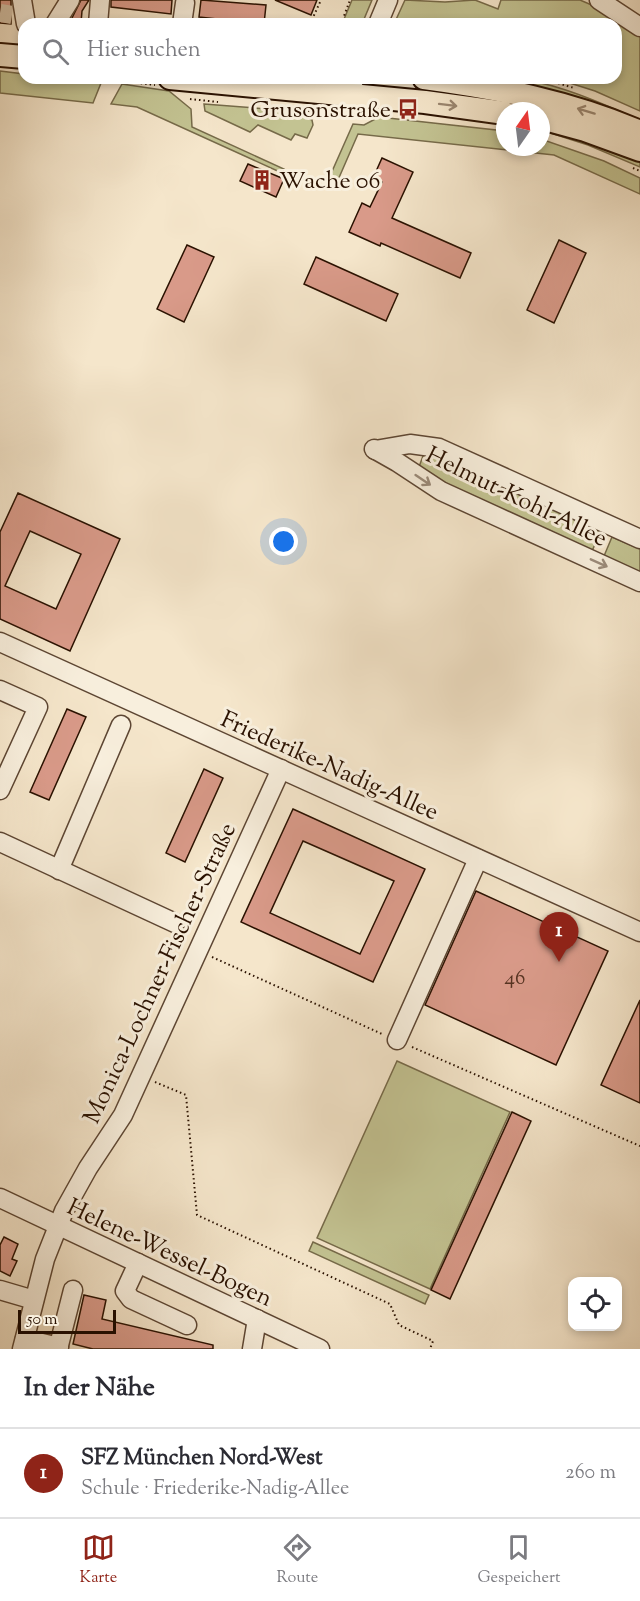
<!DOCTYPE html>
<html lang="de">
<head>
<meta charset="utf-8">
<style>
	body { margin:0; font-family:"Sorts Mill Goudy",serif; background:#f7f7f7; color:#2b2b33 }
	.controls { position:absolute; right:18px; bottom:18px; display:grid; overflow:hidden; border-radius:12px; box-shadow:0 3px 9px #0003 }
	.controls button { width:54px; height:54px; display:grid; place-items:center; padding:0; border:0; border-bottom:2px solid #e1e1e2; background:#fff; color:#2b2b33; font:30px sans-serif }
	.compass { position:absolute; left:496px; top:102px; width:54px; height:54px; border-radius:50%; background:#fff; box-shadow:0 3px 9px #0003; rotate:14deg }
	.scale { position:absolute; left:18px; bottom:15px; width:98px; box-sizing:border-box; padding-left:6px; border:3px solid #2a1100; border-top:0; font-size:16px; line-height:21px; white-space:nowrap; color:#2a1100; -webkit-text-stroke:4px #f8efdd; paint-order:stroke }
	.you { position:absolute; left:284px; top:542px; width:21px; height:21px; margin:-15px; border:4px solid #fff; border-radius:50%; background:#1a73e8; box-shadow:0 0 0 9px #1a73e833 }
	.badge { display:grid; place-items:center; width:39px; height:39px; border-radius:50%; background:#8f2418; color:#fff; font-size:20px; font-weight:700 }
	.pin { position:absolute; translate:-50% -50px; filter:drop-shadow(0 2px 3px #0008) }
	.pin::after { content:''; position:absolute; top:32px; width:21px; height:18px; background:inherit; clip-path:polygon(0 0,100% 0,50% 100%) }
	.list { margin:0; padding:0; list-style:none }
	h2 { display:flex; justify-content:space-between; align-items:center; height:78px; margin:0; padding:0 24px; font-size:26px }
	h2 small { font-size:20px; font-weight:400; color:#7c7c81 }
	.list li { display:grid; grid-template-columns:39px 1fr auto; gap:18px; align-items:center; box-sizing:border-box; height:90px; padding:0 24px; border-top:2px solid #e1e1e2 }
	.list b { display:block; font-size:22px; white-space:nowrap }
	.list p { margin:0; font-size:20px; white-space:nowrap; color:#7c7c81 }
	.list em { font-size:20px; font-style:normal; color:#7c7c81 }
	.icon { flex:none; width:33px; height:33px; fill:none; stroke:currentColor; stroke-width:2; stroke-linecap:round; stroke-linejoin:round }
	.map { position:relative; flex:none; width:640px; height:1349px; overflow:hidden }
	.search { position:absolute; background:#fff; box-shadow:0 3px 9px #0003; left:18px; right:18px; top:18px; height:66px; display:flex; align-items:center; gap:15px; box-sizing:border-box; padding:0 21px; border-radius:18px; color:#7c7c81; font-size:22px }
	.sheet { height:168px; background:#fff }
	nav { display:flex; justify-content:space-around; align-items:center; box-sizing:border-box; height:84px; border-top:2px solid #e1e1e2; background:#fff; font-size:16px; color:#7c7c81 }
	nav a { display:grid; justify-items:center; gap:3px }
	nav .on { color:#8f2418 }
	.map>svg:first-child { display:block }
	.green { fill:#c3c392; stroke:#766a49; stroke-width:1.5 }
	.building { fill:#d99a89; stroke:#2a1100; stroke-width:1.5; fill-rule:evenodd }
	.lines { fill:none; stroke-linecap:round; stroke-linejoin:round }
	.minor-tunnel { stroke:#d7c6ad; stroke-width:18; stroke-dasharray:18 9; stroke-linecap:butt }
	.minor-casing { stroke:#5d4633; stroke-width:21 }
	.major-casing { stroke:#2a1100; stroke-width:26 }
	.path { stroke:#2a1100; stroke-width:2; stroke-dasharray:1.5 3; stroke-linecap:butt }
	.minor { stroke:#f8efdd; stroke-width:18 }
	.major { stroke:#f5e6cb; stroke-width:22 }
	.oneway { stroke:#9a8670 }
	.oneway2 { stroke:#9b8b7a }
	.labels { text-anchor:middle; stroke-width:6; stroke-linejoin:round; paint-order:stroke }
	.number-label { font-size:21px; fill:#563322 }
	.poi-label { font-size:24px; fill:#2a1100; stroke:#f8efdd; text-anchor:end }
	.street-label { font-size:24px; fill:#2a1100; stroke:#f8efdd }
</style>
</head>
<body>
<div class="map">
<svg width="640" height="1349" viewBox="0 0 640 1349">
	<rect width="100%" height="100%" fill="#f5e6cb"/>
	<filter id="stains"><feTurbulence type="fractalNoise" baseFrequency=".00333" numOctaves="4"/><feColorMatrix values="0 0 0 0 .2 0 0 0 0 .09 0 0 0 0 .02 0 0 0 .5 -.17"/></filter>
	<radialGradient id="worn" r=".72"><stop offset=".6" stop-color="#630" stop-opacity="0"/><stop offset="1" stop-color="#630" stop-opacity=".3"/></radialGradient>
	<!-- green -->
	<g class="green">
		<path d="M352 0H372L362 24H342Z"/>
		<path d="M405 0 445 2 475 0 498 9 501 0H580L601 9 640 36V111L595 91 554 78H616V24H394Z"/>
		<path d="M0 71 24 74V78H61L101 83 93 103 0 93Z"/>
		<path d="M497 78C548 78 594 100 640 120V125Z"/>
		<path d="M122 84 169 91 191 109 192 127 284 169 282 173 137 107 111 104Z"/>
		<path d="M204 104 293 111 312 120 313 125 307 138 295 134 291 140 258 125 250 132 205 111Z"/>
		<path d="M379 117 505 131V147H541V139L604 161 640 178V194L554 155 358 134 338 180 330 176 353 124 364 125Z"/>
		<path d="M541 126 640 158V167L588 145 541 130Z"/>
		<path d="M424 453 434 455 601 531 592 551 422 473 419 467Z"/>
		<path d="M612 537 640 549V572L604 556Z"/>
		<path d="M397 1061 510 1112 430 1289 317 1238Z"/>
		<path d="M313 1242 429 1295 425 1304 309 1251Z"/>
	</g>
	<!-- building -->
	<g class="building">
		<path d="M0 0H11V24L0 23Z"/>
		<path d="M81 0H89L82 11 81 23 70 22Z"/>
		<path d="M111 0H172L171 14 111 7Z"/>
		<path d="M201 0 266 5 264 24 199 17Z"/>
		<path d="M275 0H317L311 15Z"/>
		<path d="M382 158 413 172 392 218 471 253 460 278 381 243 380 246 349 232 362 203 370 207 382 182 373 178Z"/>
		<path d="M248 164 284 179 276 197 240 181Z"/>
		<path d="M559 240 586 253 554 323 527 310Z"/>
		<path d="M187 245 214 257 184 322 157 309Z"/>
		<path d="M316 257 398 294 386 321 304 284Z"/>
		<path d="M18 493 120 539 70 651 0 619V532ZM30 531 81 554 56 609 5 586Z"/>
		<path d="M67 709 86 717 49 800 30 792Z"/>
		<path d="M204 769 223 778 185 862 166 853Z"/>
		<path d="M293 809 425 869 373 982 241 922ZM303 841 394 881 360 954 270 913Z"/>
		<path d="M476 891 608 951 556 1065 425 1005Z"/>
		<path d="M640 1000V1103L601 1085Z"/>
		<path d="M512 1112 531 1121 450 1299 431 1290Z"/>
		<path d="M4 1237 18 1244 12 1259 17 1261 10 1276 0 1271V1245Z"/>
		<path d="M84 1295 106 1300 102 1319 213 1345V1349H93L73 1344Z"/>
	</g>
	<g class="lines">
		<!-- minor-tunnel -->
		<path class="minor-tunnel" d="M0 13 12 15"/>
		<!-- minor casing -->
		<g class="minor-casing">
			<g id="minor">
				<path d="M22 0 26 24"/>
				<path d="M599 0 640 27"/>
				<path d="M55 24 70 0"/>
				<path d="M98 24 100 0"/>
				<path d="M182 24 185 3"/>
				<path d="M378 24 388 0"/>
				<path d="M348 95 355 78"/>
				<path d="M374 449 397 462 441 491 640 582"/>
				<path d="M375 450 410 444 439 448 640 539"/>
				<path d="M0 642 640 932"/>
				<path d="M0 690 38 707 0 790"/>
				<path d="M0 842 175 923"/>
				<path d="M59 870 121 725"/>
				<path d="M397 1040 478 859"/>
				<path d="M0 1198 320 1349"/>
				<path d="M138 1263 125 1291 131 1299 187 1325"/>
				<path d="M0 1290 34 1300"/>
				<path d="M25 1339 59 1347"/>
				<path d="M22 1349 45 1259 64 1211 88 1168 123 1115 281 769"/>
				<path d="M58 1349 73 1290"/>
				<path d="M252 1349 257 1319"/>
			</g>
		</g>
		<!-- major casing -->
		<g class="major-casing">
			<g id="major">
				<path d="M0 55 24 57"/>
				<path d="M170 78 425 102 505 113"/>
				<path d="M424 78C499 88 570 102 640 132"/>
				<path d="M541 118 585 130 640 150"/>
			</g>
		</g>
		<!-- path -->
		<g class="path">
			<path d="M310 24 321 0"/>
			<path d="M341 24 350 0"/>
			<path d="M96 78 155 85"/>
			<path d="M541 78 574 88"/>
			<path d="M190 99 218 102"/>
			<path d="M304 109 314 113 366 115"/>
			<path d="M633 168 640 171"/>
			<path d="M212 957 382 1034"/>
			<path d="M412 1047 640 1146"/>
			<path d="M155 1082 186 1095 197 1215 390 1304 399 1325 433 1341 430 1349"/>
		</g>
		<!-- minor -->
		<use href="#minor" class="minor"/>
		<!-- major -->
		<use href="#major" class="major"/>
	</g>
	<!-- one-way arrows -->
	<defs><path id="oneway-shaft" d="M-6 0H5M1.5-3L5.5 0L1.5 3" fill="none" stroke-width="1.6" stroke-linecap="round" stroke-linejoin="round" transform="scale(1.5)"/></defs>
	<g class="oneway">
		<use href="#oneway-shaft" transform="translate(448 105) rotate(7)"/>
		<use href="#oneway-shaft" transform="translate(586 111) rotate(-163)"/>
	</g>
	<g class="oneway2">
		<use href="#oneway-shaft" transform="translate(423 480) rotate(34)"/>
		<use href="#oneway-shaft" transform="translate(599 563) rotate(24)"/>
	</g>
	<!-- icons -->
	<defs>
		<g id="bus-bare" transform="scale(1.62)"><path d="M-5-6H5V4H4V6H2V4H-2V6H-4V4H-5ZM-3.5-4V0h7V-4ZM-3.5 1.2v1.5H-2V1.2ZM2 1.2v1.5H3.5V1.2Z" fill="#8f2418" stroke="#f8efdd" stroke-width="2.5" paint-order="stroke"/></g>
		<g id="building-bare" transform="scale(1.62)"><path d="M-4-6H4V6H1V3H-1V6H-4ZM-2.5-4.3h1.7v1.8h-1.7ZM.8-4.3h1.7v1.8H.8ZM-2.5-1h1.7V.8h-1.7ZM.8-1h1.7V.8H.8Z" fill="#8f2418" stroke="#f8efdd" stroke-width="2.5" paint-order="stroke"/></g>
	</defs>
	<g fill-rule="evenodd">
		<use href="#bus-bare" x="408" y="109"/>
		<use href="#building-bare" x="262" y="180"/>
	</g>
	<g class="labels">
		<!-- number labels -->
		<g class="number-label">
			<text x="515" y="984">46</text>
		</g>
		<!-- poi labels -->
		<g class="poi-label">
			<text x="391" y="117">Grusonstraße</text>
			<text x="279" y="188" text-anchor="start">Wache 06</text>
		</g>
		<!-- street labels -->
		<g class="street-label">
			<text transform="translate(517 496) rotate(26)" y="8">Helmut-Kohl-Allee</text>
			<text transform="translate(330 765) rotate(24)" y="8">Friederike-Nadig-Allee</text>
			<text transform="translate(159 973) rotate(-65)" y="8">Monica-Lochner-Fischer-Straße</text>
			<text transform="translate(170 1252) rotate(25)" y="8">Helene-Wessel-Bogen</text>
		</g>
	</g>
	<rect width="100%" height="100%" filter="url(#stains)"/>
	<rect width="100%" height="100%" fill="url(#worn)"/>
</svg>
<div class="controls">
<button><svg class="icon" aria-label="locate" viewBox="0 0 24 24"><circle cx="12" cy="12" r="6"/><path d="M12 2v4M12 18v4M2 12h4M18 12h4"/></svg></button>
</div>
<svg class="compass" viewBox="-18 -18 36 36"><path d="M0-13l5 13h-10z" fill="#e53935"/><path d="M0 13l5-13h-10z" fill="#7c7c81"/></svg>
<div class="scale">50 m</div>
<div class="you"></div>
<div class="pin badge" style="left:559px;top:962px">1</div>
<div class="search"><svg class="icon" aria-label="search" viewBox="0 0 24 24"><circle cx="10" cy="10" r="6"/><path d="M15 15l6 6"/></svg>Hier suchen</div>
</div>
<section class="sheet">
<h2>In der Nähe<small></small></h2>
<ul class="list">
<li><span class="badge">1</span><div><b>SFZ München Nord-West</b><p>Schule · Friederike-Nadig-Allee</p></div><em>260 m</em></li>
</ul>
</section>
<nav>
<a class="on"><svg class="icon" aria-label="map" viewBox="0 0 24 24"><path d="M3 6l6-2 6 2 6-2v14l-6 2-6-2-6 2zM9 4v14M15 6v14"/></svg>Karte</a>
<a><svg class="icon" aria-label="directions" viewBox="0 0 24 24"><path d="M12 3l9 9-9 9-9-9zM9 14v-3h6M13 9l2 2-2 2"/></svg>Route</a>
<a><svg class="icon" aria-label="saved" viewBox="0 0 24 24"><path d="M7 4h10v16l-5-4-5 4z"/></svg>Gespeichert</a>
</nav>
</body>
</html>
